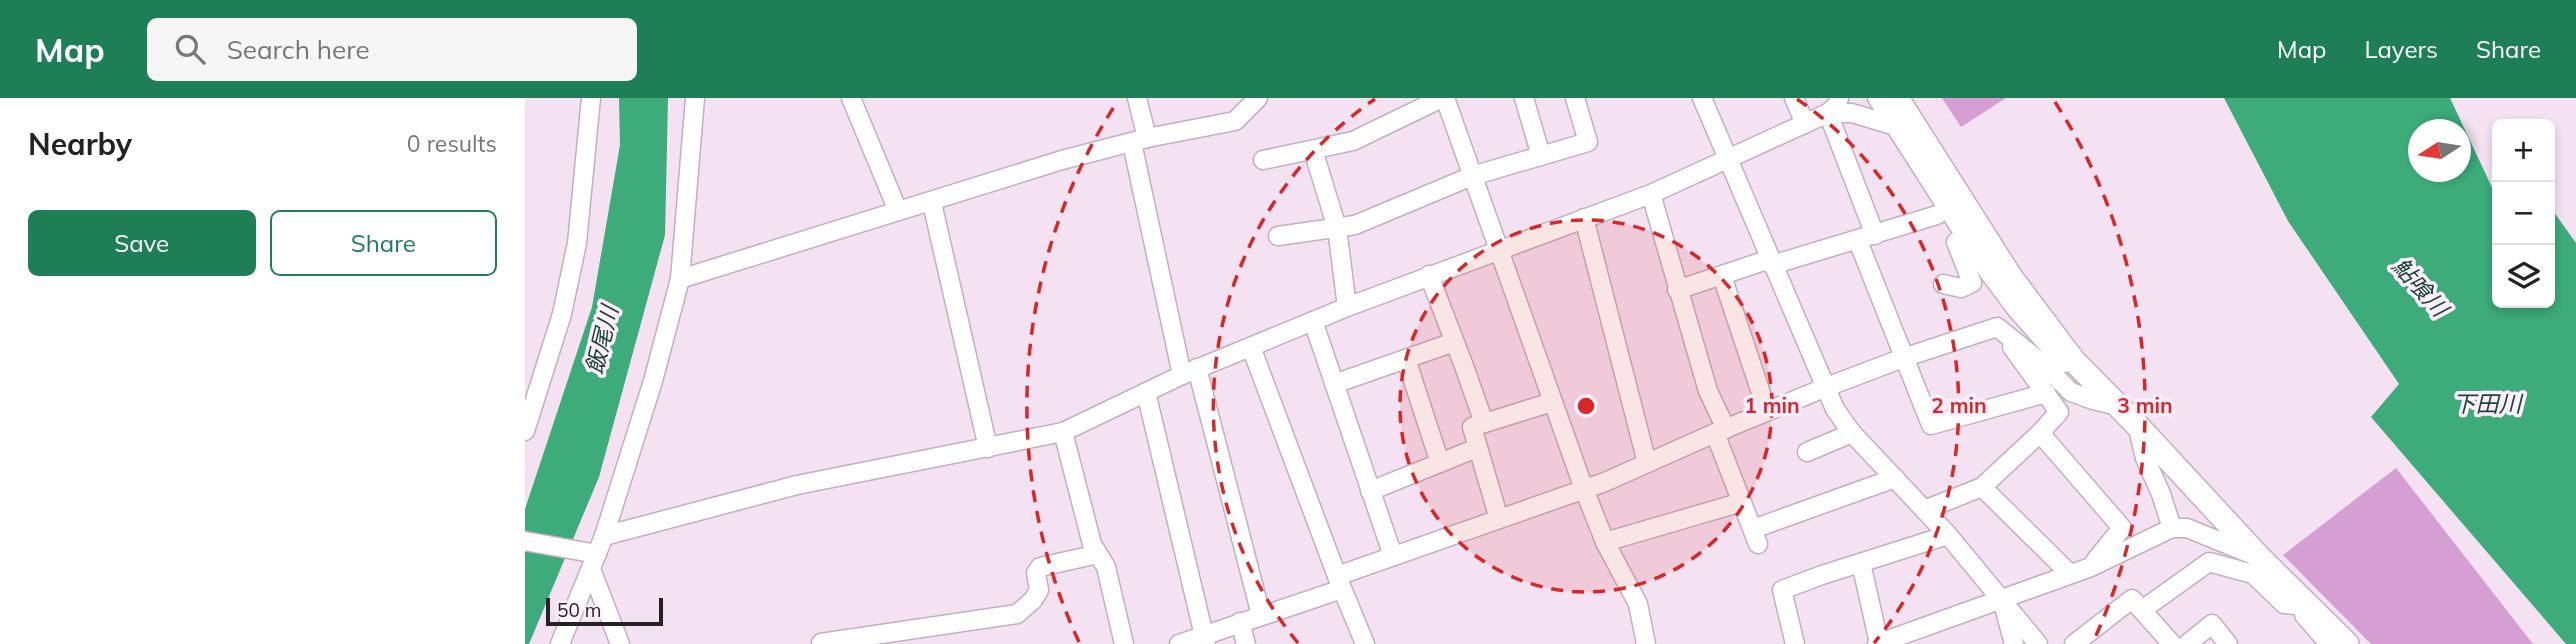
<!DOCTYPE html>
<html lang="en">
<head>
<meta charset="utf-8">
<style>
	body { margin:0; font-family:Mulish,"Noto Sans JP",sans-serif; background:#f6f6f6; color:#222 }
	.controls { position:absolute; right:21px; top:21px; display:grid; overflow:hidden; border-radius:10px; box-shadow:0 4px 10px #0003 }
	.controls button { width:63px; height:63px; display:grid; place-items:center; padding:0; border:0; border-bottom:2px solid #e0e0e0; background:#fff; color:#222; font:35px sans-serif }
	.compass { position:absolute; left:1883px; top:21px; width:63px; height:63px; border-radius:50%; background:#fff; box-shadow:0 4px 10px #0003; rotate:258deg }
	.scale { position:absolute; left:21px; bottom:18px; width:117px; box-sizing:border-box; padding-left:7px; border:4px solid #272026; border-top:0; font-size:19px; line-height:24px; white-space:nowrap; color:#272026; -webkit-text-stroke:5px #ffeffe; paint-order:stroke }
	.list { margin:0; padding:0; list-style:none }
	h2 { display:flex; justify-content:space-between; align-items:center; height:91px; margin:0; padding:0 28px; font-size:30px }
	h2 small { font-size:23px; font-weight:400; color:#767676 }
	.actions { display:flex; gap:14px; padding:21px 28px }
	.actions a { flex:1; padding:16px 0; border:2px solid #1e7f57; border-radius:10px; text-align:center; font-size:24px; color:#1e7f57 }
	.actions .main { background:#1e7f57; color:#fff }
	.icon { flex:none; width:38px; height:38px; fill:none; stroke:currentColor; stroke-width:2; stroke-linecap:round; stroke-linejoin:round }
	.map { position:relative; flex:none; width:2051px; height:546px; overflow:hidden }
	header { display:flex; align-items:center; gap:42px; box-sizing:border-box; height:98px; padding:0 35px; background:#1e7f57; color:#fff }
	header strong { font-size:33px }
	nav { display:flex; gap:38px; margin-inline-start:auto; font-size:24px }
	.search { width:490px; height:63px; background:#f6f6f6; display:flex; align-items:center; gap:18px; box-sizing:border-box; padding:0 24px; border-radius:10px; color:#767676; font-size:26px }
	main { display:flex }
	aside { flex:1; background:#fff }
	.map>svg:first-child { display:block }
	.green { fill:#d69fd3 }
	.water { fill:#3dab7a; fill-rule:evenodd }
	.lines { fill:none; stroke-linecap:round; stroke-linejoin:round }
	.minor-casing { stroke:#c2afc0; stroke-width:21 }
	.tertiary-casing { stroke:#c2afc0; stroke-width:26 }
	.minor { stroke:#fff; stroke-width:18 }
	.tertiary { stroke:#fff; stroke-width:23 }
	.ring { fill:none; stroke:#d62828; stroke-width:3.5; stroke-dasharray:12 9 }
	.labels { text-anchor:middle; stroke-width:7; stroke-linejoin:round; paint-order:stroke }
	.water-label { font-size:23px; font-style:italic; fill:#194631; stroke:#ffeffe }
	.centre { fill:#d62828; stroke:#ffeffe; stroke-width:3.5 }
	.ring-label { font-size:21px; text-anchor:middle; font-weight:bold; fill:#d62828; stroke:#ffeffe; stroke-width:7; stroke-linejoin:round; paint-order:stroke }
</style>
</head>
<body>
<header>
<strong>Map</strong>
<div class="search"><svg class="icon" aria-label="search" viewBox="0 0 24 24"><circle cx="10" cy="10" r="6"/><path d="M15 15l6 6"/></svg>Search here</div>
<nav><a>Map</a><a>Layers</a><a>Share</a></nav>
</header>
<main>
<aside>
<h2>Nearby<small>0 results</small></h2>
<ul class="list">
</ul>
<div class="actions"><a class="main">Save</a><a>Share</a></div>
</aside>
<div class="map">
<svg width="2051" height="546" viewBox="0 0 2051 546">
	<rect width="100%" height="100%" fill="#f4e1f2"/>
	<!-- green -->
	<g class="green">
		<path d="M1417 0H1481L1436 29Z"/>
		<path d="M1871 370 2008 546H1846L1758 457Z"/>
	</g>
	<!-- water -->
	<g class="water">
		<path d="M94 0H143L140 137 74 379 4 546H0V411L67 209 95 47Z"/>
		<path d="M1699 0H1925L1972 100V205H2025L2026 110 2051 145V546H2041L1846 319 1874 286 1763 123ZM1894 32H1936V74H1894Z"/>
	</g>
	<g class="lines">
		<!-- minor casing -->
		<g class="minor-casing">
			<g id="minor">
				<path d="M326 0 373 113"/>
				<path d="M612 0 622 40"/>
				<path d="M920 0 1059 391 1080 444 1113 506 1121 546"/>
				<path d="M999 0 1016 58"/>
				<path d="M1177 0 1310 311 1327 335 1423 437 1513 546"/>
				<path d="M1269 0 1280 26"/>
				<path d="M1352 0 1462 172 1492 212 1539 265"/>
				<path d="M607 45 657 277"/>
				<path d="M788 52 812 130 822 209"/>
				<path d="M738 62 828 43 917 0"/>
				<path d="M1126 96 1183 293 1201 331"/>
				<path d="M407 105 463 350"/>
				<path d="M1059 120 1122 365"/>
				<path d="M1350 137 1303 15H1327L1370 28"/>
				<path d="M753 138 830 127 947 78 1063 44 1050 0"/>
				<path d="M1333 143 1406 327 1521 295"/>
				<path d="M1247 167 1412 117"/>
				<path d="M904 177 939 268 959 325"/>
				<path d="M1197 178 1242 313"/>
				<path d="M155 181 537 62 622 40 710 23 733 0"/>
				<path d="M1418 186 1436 190 1447 185 1431 144"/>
				<path d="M1152 192 1245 161"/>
				<path d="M788 223 868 458"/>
				<path d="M726 249 812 478 840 546"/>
				<path d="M881 261 915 365"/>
				<path d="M672 270 736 517"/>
				<path d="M809 286 929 244"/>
				<path d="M621 294 681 546"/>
				<path d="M1612 327 1620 360 1636 396 1647 430"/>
				<path d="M0 333 37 216 52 145 66 0"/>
				<path d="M538 334 567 446 581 469 599 546"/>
				<path d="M1190 335 1233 446"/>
				<path d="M1515 335 1597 430 1570 463"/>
				<path d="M1282 354 1327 335"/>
				<path d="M1457 389 1545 476"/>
				<path d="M845 393 952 350"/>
				<path d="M1399 412 1457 389 1515 335 1534 314 1487 249"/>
				<path d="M974 421 947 329 1027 304"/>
				<path d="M1228 431 1370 380"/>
				<path d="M79 438 272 387 538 334 657 277 822 209 1126 96 1303 15 1312 7 1314 0"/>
				<path d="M0 443 72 456"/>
				<path d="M1080 444 1217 404"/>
				<path d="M1336 465 1354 545"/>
				<path d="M66 471 95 546"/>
				<path d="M812 478 1080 384 1190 335 1299 290 1378 260 1472 229 1519 267 1546 294 1568 302 1593 308"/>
				<path d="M1479 509 1489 546"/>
				<path d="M1617 512 1684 464 1728 476 1759 506 1771 507"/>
				<path d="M1779 517 1804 546"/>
				<path d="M715 524 721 546"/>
				<path d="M296 545 492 516 508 502 514 492 511 475 515 469 573 456"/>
				<path d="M35 546 79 438 128 283 155 181 170 0"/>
				<path d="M654 546 817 491"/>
				<path d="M1270 546 1257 492 1297 477 1423 437"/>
				<path d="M1352 546 1566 469 1647 430H1662L1733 459"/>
				<path d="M1549 546 1607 501 1647 546"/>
				<path d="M1662 546 1687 526 1703 546"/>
			</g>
		</g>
		<!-- tertiary casing -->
		<g class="tertiary-casing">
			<path id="tertiary" d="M1372 0 1485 178 1548 262 1611 326 1734 459 1822 546"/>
		</g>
		<!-- minor -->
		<use href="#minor" class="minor"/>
		<!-- tertiary -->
		<use href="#tertiary" class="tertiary"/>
	</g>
	<!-- distance rings -->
	<circle cx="1061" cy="308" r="186" fill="#d62828" fill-opacity=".12"/>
	<g class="ring">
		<circle cx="1061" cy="308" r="186"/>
		<path d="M773 545A373 373 0 0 1 850 1M1272 1A373 373 0 0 1 1349 545"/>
		<path d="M554 544A559 559 0 0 1 592 4M1530 4A559 559 0 0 1 1568 544"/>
	</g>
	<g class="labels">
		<!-- water labels -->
		<g class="water-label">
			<text transform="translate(1895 189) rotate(48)" y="8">鮎喰川</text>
			<text transform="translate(77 242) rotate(-76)" y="8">飯尾川</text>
			<text x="1962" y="314">下田川</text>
		</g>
	</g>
	<circle cx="1061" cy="308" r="10" class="centre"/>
	<g class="ring-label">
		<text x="1247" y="315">1 min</text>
		<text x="1434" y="315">2 min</text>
		<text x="1620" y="315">3 min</text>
	</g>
</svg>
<div class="controls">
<button>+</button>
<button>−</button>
<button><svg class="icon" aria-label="layers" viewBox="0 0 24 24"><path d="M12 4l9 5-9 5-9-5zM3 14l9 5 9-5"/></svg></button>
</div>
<svg class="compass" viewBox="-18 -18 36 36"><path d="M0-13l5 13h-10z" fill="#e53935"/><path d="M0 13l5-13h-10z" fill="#767676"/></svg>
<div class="scale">50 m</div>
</div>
</main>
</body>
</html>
